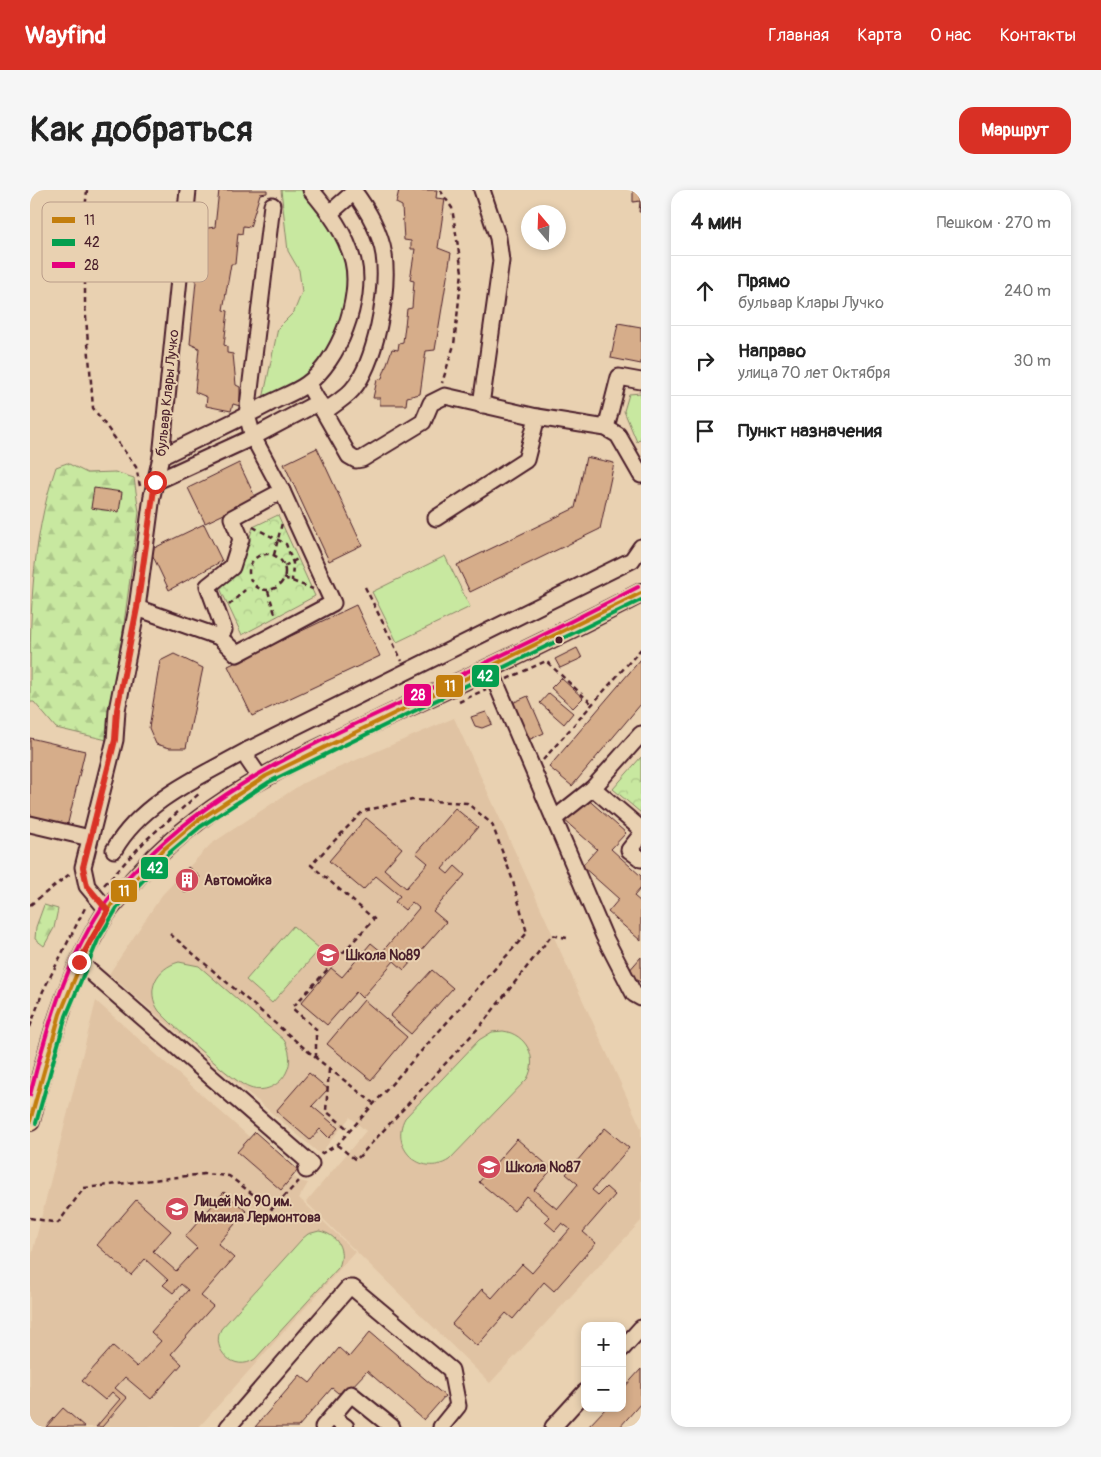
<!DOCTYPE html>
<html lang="ru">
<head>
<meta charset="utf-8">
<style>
	body { margin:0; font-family:Pangolin,sans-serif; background:#f6f6f6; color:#222 }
	.controls { position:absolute; right:15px; bottom:15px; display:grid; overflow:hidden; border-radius:10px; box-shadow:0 2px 8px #0003 }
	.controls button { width:45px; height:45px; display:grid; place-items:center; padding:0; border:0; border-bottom:1px solid #e0e0e0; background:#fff; color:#222; font:25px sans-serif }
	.compass { position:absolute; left:491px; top:15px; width:45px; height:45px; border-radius:50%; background:#fff; box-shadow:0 2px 8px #0003; rotate:341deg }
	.stop { position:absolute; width:15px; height:15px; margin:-11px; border:4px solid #d93025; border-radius:50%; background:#fff }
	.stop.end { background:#d93025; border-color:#fff; box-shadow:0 1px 5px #0008 }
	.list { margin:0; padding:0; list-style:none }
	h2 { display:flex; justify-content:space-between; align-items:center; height:65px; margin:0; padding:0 20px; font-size:21px }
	h2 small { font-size:16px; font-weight:400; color:#767676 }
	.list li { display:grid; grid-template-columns:32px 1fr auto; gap:15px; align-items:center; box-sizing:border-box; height:70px; padding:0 20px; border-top:1px solid #e0e0e0 }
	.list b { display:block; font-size:19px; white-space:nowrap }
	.list p { margin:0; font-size:16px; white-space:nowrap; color:#767676 }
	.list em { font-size:16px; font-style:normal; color:#767676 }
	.icon { flex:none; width:28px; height:28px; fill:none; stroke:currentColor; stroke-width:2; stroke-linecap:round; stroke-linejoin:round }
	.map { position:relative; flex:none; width:611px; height:1237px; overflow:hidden; border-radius:15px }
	header { display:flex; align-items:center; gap:30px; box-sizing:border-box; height:70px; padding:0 25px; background:#d93025; color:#fff }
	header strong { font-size:24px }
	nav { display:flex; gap:28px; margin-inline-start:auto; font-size:18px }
	.intro { display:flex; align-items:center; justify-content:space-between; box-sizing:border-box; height:120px; padding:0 30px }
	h1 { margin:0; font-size:35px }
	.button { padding:12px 22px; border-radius:15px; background:#d93025; color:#fff; font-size:18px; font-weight:700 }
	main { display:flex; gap:30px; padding:0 30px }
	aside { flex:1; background:#fff; border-radius:15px; box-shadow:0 2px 8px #0003 }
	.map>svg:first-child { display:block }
	.built { fill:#e0c3a3 }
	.grass { fill:#c8e8a0; stroke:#898466 }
	.forest { fill:url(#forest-firs); stroke:#898466 }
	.park { fill:url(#park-crowns); stroke:#898466 }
	.building { fill:#d6ad8a; stroke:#4a1f2b }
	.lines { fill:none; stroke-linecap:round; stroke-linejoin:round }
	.minor-casing { stroke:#4a1f2b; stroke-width:19 }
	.major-casing { stroke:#4a1f2b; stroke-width:22 }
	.path { stroke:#4a1f2b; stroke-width:2.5; stroke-dasharray:5 4; stroke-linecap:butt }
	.minor { stroke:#e9d1b1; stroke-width:15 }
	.major { stroke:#faddab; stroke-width:19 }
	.bus-1-casing { stroke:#e9d1b1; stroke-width:8 }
	.bus-2-casing { stroke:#e9d1b1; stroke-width:8 }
	.bus-3-casing { stroke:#e9d1b1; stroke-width:8 }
	.bus-1 { stroke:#c37e0d; stroke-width:4 }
	.bus-2 { stroke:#049f4f; stroke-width:4 }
	.bus-3 { stroke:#e5007d; stroke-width:4 }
	.route { stroke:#d93025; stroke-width:6 }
	.bus-dot { fill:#4a1f2b; stroke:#e9d1b1; stroke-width:2 }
	.labels { text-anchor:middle; stroke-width:4; stroke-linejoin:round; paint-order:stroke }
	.street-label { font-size:14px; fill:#4a1f2b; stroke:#e9d1b1 }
	.poi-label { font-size:14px; font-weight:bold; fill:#4a1f2b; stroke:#e9d1b1; text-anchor:start }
	.key { fill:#e9d1b1; stroke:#b99c89; stroke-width:1 }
	.key-label { font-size:14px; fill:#4a1f2b }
	.line-badge { stroke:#e9d1b1; stroke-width:2 }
	.badge-label { font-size:14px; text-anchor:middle; font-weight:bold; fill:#fff }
</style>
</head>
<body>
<header>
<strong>Wayfind</strong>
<nav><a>Главная</a><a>Карта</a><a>О нас</a><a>Контакты</a></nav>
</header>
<div class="intro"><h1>Как добраться</h1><a class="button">Маршрут</a></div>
<main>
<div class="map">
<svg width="611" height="1237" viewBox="0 0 611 1237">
	<defs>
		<pattern id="forest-firs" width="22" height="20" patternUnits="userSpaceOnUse" patternTransform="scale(1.25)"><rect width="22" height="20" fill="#c8e8a0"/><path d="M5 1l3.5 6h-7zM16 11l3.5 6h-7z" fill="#adc78a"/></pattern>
		<pattern id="park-crowns" width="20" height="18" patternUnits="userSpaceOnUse" patternTransform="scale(1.25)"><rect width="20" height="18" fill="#c8e8a0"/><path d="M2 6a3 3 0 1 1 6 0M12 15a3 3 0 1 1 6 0" fill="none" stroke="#adc78a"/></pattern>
	</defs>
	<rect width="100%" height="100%" fill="#e9d1b1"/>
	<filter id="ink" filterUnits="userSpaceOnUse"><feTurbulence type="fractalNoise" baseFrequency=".02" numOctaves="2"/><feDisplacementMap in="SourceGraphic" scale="10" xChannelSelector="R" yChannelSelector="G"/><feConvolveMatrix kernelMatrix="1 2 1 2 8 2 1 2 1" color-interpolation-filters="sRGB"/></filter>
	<g filter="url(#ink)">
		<!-- built -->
		<g class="built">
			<path d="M424 528 611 938V1031L460 1193 276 1012 336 941 320 927 290 964 79 784 132 705 181 654 273 593Z"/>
			<path d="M66 811 269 991 278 993 269 1008 325 1062 169 1237H0V1072Z"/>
		</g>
		<!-- grass -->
		<g class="grass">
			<path d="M251 0H287L328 97 323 140 304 176 232 214 248 138 264 122 272 102 269 80 258 61Z"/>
			<path d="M611 203V248L607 252 594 221 599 204Z"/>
			<path d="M415 366 440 417 367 452 342 402Z"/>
			<path d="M263 736 290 759 242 813 216 790Z"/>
			<path d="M149 772 169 776 254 850C260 860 262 872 256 883 249 896 234 903 220 898 205 894 142 835 129 821 115 801 126 778 149 772Z"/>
			<path d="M473 841C496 844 509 868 497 889L419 970C391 988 359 957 375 928L449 850 462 842Z"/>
			<path d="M289 1041C307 1044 316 1060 309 1077L225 1169C205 1183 180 1160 191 1139L272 1049 278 1044Z"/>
		</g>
		<!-- forest -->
		<g class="forest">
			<path d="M37 273 57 283 85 282 104 288 109 322 92 448 88 497 77 550 26 538 4 512H0C0 432 0 353 26 277Z"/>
			<path d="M14 715 28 719 24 738 14 756 5 749 6 737Z"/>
		</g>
		<!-- park -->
		<g class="park">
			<path d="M248 325 285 406 212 445 189 396 212 372 223 337Z"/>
			<path d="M611 567V623L583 599Z"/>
		</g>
		<!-- building -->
		<g class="building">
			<path d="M189 0H237V3L230 4 220 37 213 36 212 44 208 43 205 74H201L193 120 198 121 194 155 197 156V163L203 164 206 195 210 197V216L203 214 201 221 176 216 177 207 165 202 169 158 160 154 171 39 185 37Z"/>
			<path d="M369 0H407L406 8 415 9 408 58 421 63 405 160 396 161 390 204 377 207 376 215H350V208H343L347 190 352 188 362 159 368 160 369 153 373 152 377 119 382 118 384 91 380 90 385 59H381V51L374 50 372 16 366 13Z"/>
			<path d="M603 0H611V22H609L610 11 603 12Z"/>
			<path d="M588 133 611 137V174L581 168Z"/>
			<path d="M287 258 332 355 299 371 254 274Z"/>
			<path d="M556 267 584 273 570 339 440 402 427 375 545 318Z"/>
			<path d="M209 273 226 309 175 333 158 298Z"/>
			<path d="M64 298 92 302 89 322 61 318Z"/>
			<path d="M174 334 192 371 139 400 120 360Z"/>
			<path d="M326 415 350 466 222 526 198 476Z"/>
			<path d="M547 458 552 468 530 478 525 469Z"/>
			<path d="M144 464 173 478 156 558H140L126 554 119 538 130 471Z"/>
			<path d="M611 469V514L542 596 519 577Z"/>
			<path d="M531 488 553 508 543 518 521 498Z"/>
			<path d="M519 503 543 523 534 534 510 513Z"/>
			<path d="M498 506 514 543 496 551 480 514Z"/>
			<path d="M456 522 462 534 452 538 445 536 441 527Z"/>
			<path d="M0 548 55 561 36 641 0 632Z"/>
			<path d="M554 606 596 643 581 659 611 686V698L604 706 611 712V751L578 722 589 709 552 676 567 659 533 629Z"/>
			<path d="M425 618 448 637 412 679 418 684 425 676 435 685 403 721 416 732 374 780 364 771 332 808 326 802 297 835 271 813 301 778 312 787 341 753 352 762 389 718 382 712 375 720 365 712 370 706 346 686 333 700 299 671 336 628 372 658 354 679 376 698 398 673 386 663Z"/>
			<path d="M158 677 170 687 156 703 145 693Z"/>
			<path d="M611 767V793L598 782Z"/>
			<path d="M402 780 423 798 381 844 360 826Z"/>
			<path d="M334 810 377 847 341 890 297 854Z"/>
			<path d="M279 883 298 899 282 916 308 938 299 948 290 939 280 950 246 921Z"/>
			<path d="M575 938 599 958 562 1000 568 1005 576 997 585 1005 553 1042 566 1053 524 1101 514 1092 483 1129 476 1123 447 1156 422 1134 452 1099 462 1108 492 1074 502 1083 540 1039 532 1033 525 1041 515 1032 520 1027 496 1006 484 1021 449 992 487 949 522 979 504 1000 527 1019 548 994 536 984Z"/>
			<path d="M225 942 268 980 251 1000 207 962Z"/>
			<path d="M194 1002 216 1021 188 1054 204 1068 171 1106 183 1116 141 1164 152 1174 121 1209 95 1187 85 1198 97 1208 72 1237H66L90 1209 82 1202 75 1210 52 1191 83 1156 107 1177 131 1151 121 1142 158 1100 151 1094 143 1103 133 1095 138 1090 115 1069 101 1085 67 1055 106 1010 141 1041 123 1061 146 1081 167 1058 155 1047Z"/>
			<path d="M340 1142 415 1206 394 1230 337 1181 317 1202 308 1203 302 1198 268 1237H225L270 1185 280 1193 309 1158 319 1167Z"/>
			<path d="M611 1179V1213L590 1237H558L576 1218H592V1200Z"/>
			<path d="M33 1218 55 1237H16Z"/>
		</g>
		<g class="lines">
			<!-- minor casing -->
			<g class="minor-casing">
				<g id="minor">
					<path d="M300 23 324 2"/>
					<path d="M278 194 319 266 326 270 332 269 393 232 401 213 415 206 507 227 576 238 588 245 611 285"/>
					<path d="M451 215 471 71 468 48 452 0"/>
					<path d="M294 222C303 215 314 209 322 200 346 173 359 100 354 65 350 40 337 19 323 0"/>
					<path d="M576 238 589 187 611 191"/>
					<path d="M131 267C167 249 204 232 240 213 252 207 266 202 277 194 309 171 332 109 323 71 316 44 299 21 281 0"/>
					<path d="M125 292 223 247 289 212"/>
					<path d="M406 328 496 270 507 227"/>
					<path d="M107 418 189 447 207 464 303 413 252 301 223 247 217 225 242 15"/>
					<path d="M189 447 194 440 178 396 202 377 211 349 202 328 252 301"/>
					<path d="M460 479 574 746 604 804 611 808"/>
					<path d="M231 589 218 570V560L602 370 611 357"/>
					<path d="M563 598 611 639"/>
					<path d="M524 629 563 598 611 544"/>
					<path d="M0 634 60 648"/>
					<path d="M611 645 599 660 611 669"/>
					<path d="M84 660C112 611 171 586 218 560"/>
					<path d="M78 721 57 696 53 677 85 550 87 520 107 418 122 306 131 267 158 0"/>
					<path d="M49 772 281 974 276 980"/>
					<path d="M592 1159 611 1138"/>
					<path d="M302 1227 316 1237"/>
					<path d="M198 1237 318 1098H323L421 1180 428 1216 411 1237"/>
					<path d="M293 1237 321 1204 362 1237"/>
					<path d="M523 1237 555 1202"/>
				</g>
			</g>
			<!-- major casing -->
			<g class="major-casing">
				<path id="major" d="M0 931C18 859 36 787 76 723 84 711 95 701 104 690 180 602 285 561 388 512 463 477 538 441 611 403"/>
			</g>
			<!-- path -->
			<g class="path">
				<path d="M57 0 55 21V114L63 218 106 277 110 296"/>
				<path d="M410 0 422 18 432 82 424 155 412 193"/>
				<path d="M223 337 256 354 263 373 262 391"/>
				<circle cx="237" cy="382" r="18"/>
				<path d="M244 365 252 333"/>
				<path d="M254 376 268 369"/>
				<path d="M254 388 283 399"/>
				<path d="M335 397 372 471"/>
				<path d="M238 401 246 427"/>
				<path d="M199 415 215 400"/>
				<path d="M477 489 516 471 562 514"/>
				<path d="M429 512 456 499"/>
				<path d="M513 570 611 459"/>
				<path d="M74 695 117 649 171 602"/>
				<path d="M0 715 41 683"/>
				<path d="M140 744 286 868 343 913"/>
				<path d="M0 837 13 801 56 716"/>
				<path d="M286 868V839L262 818 344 729 281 675 333 621 382 610 437 613 462 634 482 688 497 743 307 955 289 965"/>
				<path d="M299 879 296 921 319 940"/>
				<path d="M307 955 326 970 452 834 522 745 537 748"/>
				<path d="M0 1028 28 1033 54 998 174 984 199 986 242 1019 269 991"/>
			</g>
			<!-- minor -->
			<use href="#minor" class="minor"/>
			<!-- major -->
			<use href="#major" class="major"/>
			<!-- bus-1 casing -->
			<g class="bus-1-casing">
				<path id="bus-1" d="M0 931 30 824 62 747 82 714 134 659 166 632 236 586 611 403"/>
			</g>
			<!-- bus-2 casing -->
			<g class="bus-2-casing">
				<path id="bus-2" d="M6 933 36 826 68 750 87 718 138 664 170 637 239 592 611 410"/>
			</g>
			<!-- bus-3 casing -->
			<g class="bus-3-casing">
				<path id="bus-3" d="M0 905C16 841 35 774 71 719 82 703 97 688 110 675 190 592 296 548 398 500 469 467 539 433 608 397"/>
			</g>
			<!-- bus-1 -->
			<use href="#bus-1" class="bus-1"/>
			<!-- bus-2 -->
			<use href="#bus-2" class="bus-2"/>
			<!-- bus-3 -->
			<use href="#bus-3" class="bus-3"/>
		</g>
	</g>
	<g class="lines" filter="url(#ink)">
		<!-- route -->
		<path class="route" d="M49 772 78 721 57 696 53 677 85 550 87 520 107 418 125 292"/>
	</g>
	<!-- icons -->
	<defs>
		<g id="building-disc" transform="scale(1.25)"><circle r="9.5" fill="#d1495b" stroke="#e9d1b1"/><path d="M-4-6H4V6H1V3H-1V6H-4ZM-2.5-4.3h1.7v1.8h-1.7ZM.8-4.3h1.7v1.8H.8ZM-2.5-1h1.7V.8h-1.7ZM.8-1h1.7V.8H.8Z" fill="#fff"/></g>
		<g id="school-disc" transform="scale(1.25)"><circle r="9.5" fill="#d1495b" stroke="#e9d1b1"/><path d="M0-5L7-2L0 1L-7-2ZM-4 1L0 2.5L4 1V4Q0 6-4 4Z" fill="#fff"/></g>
	</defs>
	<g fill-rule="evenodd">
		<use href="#building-disc" x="157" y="690"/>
		<use href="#school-disc" x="298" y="765"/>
		<use href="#school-disc" x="459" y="977"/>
		<use href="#school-disc" x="147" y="1019"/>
	</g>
	<!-- markers -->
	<circle class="bus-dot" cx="529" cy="450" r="4.5"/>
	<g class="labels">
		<!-- street labels -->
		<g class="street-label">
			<text transform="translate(137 203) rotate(-84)" y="5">бульвар Клары Лучко</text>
		</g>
		<!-- poi labels -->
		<g class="poi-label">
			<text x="174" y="695">Автомойка</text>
			<text x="316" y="770">Школа №89</text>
			<text x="476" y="982">Школа №87</text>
			<text x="164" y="1016">Лицей № 90 им.<tspan x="164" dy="16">Михаила Лермонтова</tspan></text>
		</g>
	</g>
	<!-- legend -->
	<rect x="12" y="12" width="166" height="80" rx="8" class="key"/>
	<rect x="22" y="27" width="23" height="6" fill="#c37e0d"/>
	<rect x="22" y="49" width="23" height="7" fill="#049f4f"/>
	<rect x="22" y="72" width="23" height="6" fill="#e5007d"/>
	<g class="key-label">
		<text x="54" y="35">11</text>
		<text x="54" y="57">42</text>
		<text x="54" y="80">28</text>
	</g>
	<g class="line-badge">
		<rect x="441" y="474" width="29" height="24" rx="5" fill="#049f4f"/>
		<rect x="405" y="484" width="29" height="24" rx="5" fill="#c37e0d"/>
		<rect x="373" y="493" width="29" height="24" rx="5" fill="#e5007d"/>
		<rect x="110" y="666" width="29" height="24" rx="5" fill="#049f4f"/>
		<rect x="80" y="689" width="28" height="24" rx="5" fill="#c37e0d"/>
	</g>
	<g class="badge-label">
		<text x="455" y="491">42</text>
		<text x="420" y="501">11</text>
		<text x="388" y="510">28</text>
		<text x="125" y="683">42</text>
		<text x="94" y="706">11</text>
	</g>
</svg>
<div class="controls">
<button>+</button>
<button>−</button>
</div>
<svg class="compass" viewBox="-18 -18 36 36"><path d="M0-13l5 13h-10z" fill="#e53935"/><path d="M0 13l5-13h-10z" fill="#767676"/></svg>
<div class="stop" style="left:125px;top:292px"></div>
<div class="stop end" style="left:49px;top:772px"></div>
</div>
<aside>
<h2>4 мин<small>Пешком · 270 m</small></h2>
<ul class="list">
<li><svg class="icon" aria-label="ahead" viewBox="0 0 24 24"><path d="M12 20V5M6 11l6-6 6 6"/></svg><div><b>Прямо</b><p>бульвар Клары Лучко</p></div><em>240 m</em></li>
<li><svg class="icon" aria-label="right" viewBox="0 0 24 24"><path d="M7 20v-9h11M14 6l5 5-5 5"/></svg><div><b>Направо</b><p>улица 70 лет Октября</p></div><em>30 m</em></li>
<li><svg class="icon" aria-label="arrive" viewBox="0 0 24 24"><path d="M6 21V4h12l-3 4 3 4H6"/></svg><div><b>Пункт назначения</b></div></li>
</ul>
</aside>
</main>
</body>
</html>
